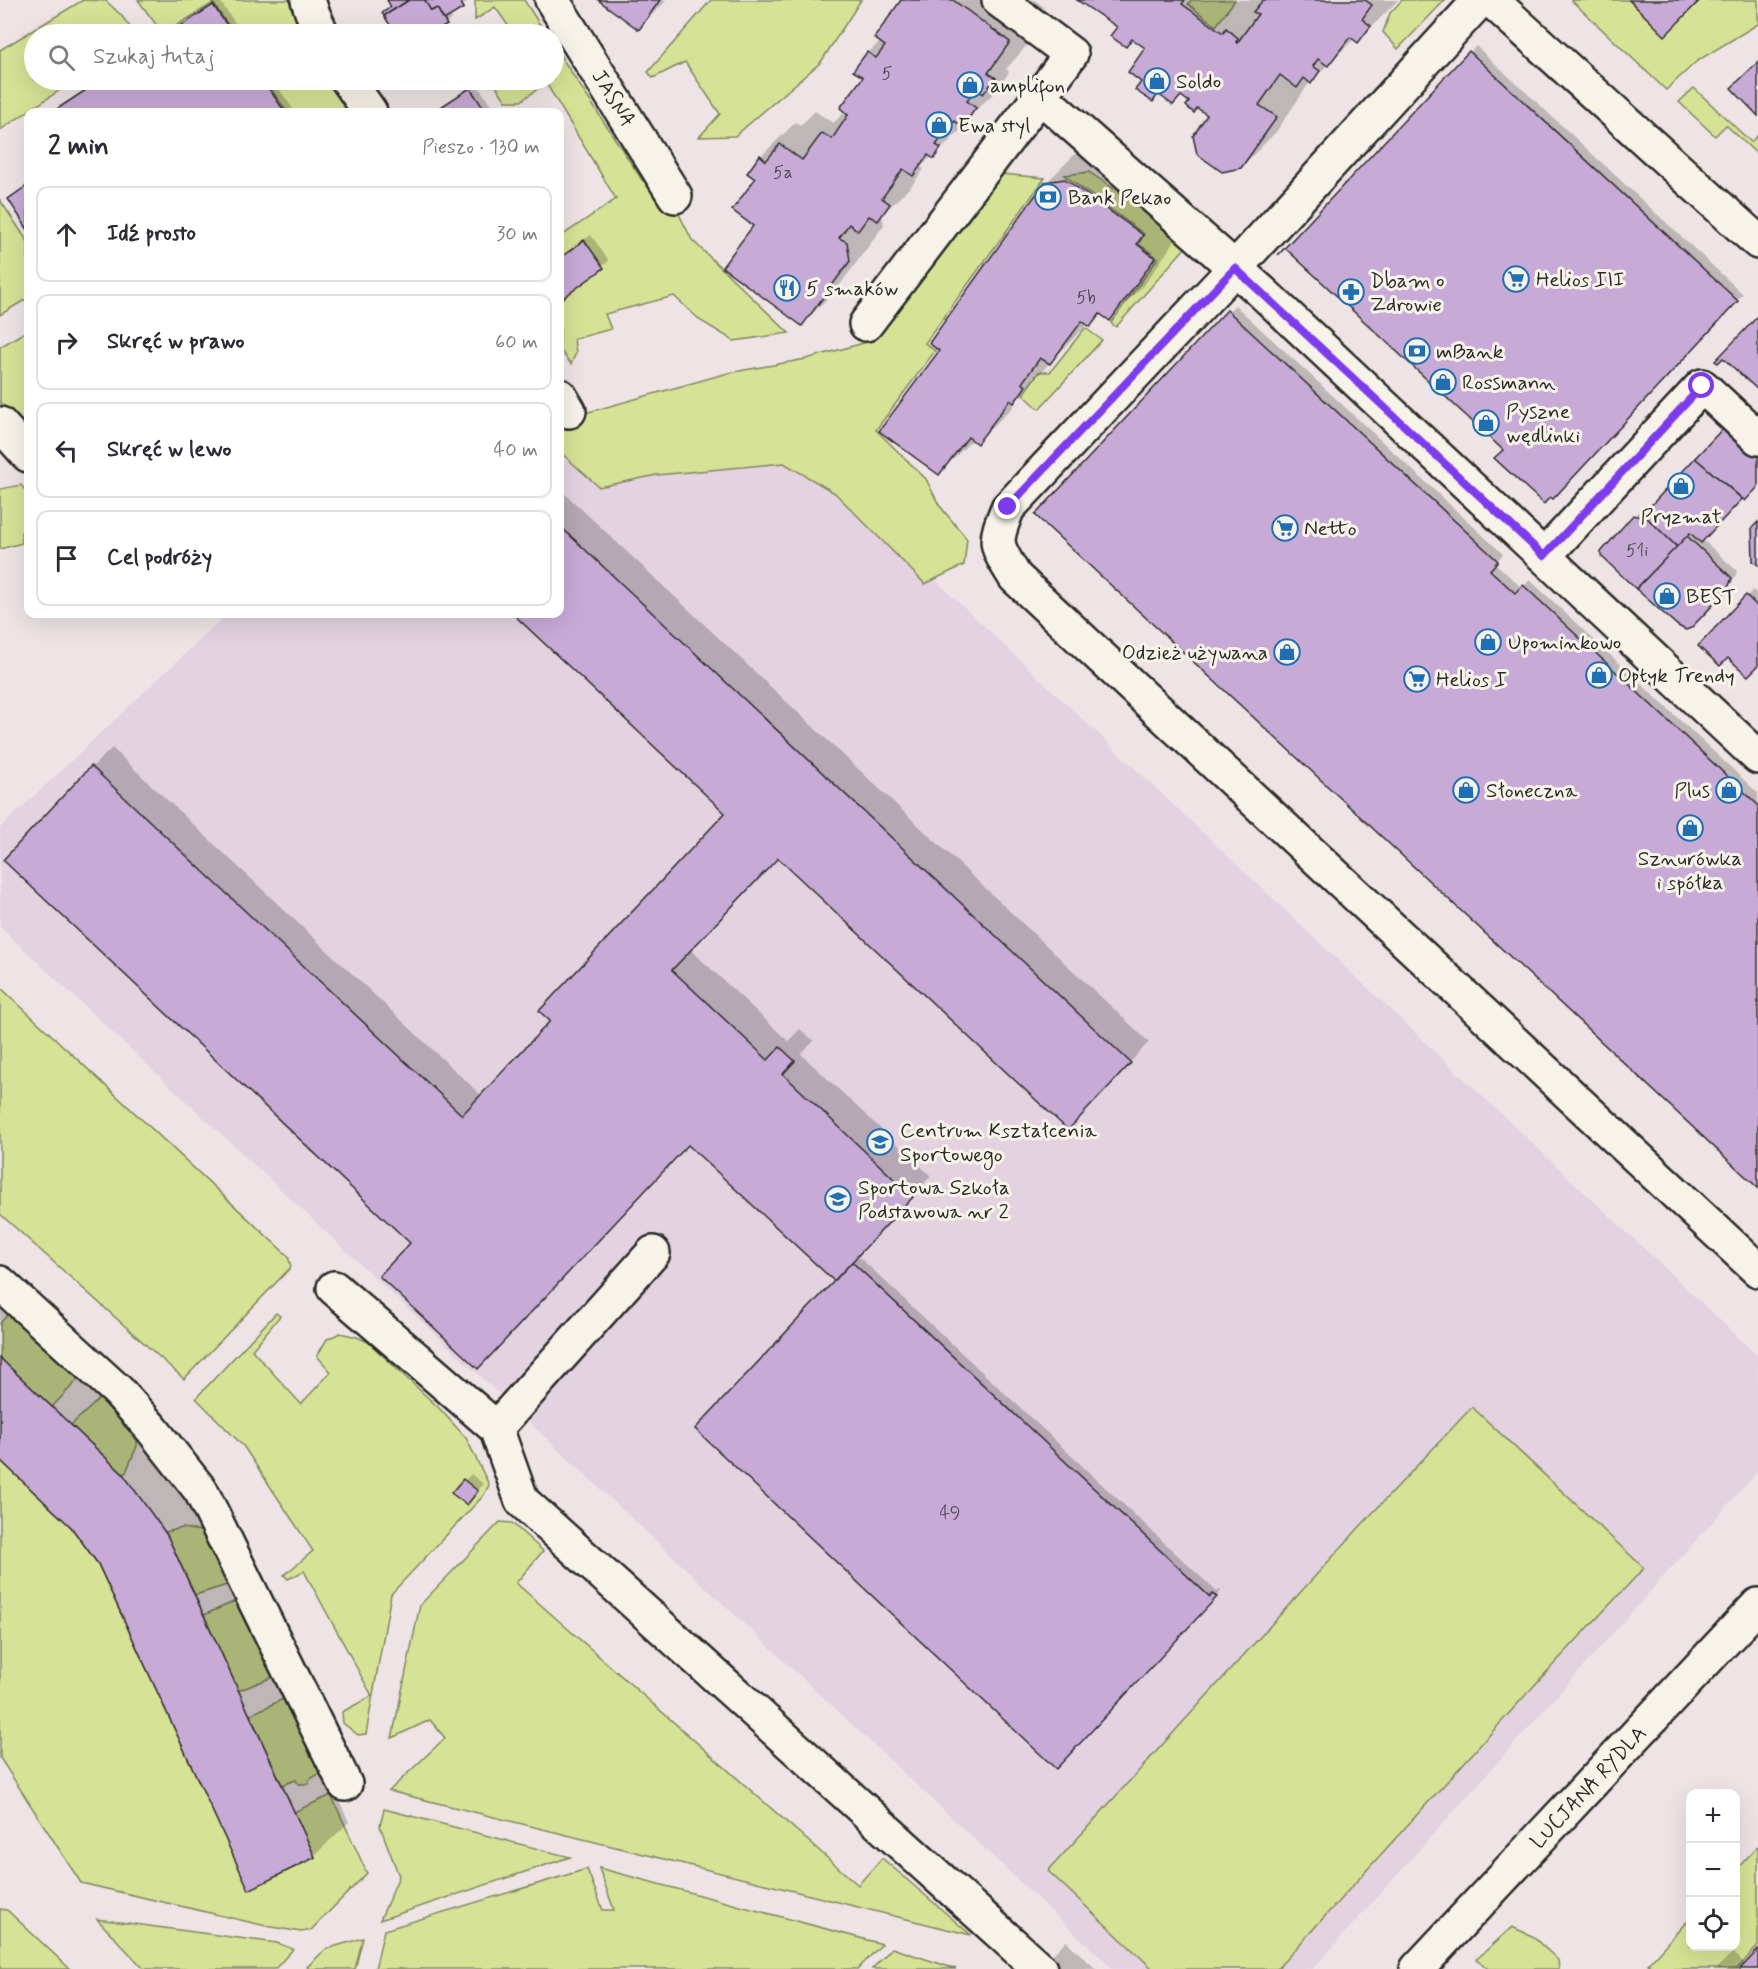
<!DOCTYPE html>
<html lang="pl">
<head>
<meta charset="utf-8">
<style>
	body { margin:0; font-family:Mynerve,sans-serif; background:#f7f7f7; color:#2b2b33 }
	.controls { position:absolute; right:18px; bottom:18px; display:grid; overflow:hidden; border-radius:12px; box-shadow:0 6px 24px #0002 }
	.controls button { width:54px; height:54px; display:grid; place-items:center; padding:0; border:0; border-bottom:2px solid #e1e1e2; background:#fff; color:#2b2b33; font:30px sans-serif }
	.stop { position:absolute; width:18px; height:18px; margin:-14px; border:4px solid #7c3aed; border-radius:50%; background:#fff }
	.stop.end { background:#7c3aed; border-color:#fff; box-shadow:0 2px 6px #0008 }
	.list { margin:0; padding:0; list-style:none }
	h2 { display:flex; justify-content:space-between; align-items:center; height:78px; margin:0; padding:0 24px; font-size:26px }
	h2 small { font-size:20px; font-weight:400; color:#7c7c81 }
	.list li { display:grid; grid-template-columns:39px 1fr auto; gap:18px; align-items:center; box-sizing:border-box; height:96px; margin:0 12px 12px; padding:0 12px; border:2px solid #e1e1e2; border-radius:12px }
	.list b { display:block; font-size:22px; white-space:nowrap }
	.list em { font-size:20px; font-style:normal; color:#7c7c81 }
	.icon { flex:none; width:33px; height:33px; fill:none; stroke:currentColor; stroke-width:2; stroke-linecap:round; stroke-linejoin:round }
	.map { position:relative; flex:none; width:1758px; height:1969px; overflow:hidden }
	.search { position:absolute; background:#fff; box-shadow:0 6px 24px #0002; left:24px; top:24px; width:540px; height:66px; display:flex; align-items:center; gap:15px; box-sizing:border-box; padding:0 21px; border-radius:33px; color:#7c7c81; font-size:22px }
	.panel { position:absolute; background:#fff; box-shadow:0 6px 24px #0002; left:24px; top:108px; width:540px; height:510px; border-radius:12px }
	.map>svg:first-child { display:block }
	.built { fill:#e3d3e1 }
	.green { fill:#d6e295; stroke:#808660; stroke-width:1.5 }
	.shadow { fill:#0003 }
	.building { fill:#c8aad7; stroke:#2b2b2b; stroke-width:1.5 }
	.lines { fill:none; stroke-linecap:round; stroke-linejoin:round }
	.pedestrian-casing { stroke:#2b2b2b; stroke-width:38 }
	.minor-casing { stroke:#2b2b2b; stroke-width:38 }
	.pedestrian { stroke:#f7f3e8; stroke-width:33 }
	.minor { stroke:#f7f3e8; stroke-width:33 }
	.route { stroke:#7c3aed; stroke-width:8 }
	.labels { text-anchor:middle; stroke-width:6; stroke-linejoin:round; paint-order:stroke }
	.number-label { font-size:18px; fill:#524b56 }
	.poi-label { font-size:21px; fill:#2b2b2b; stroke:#f7f3e8; text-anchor:start }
	.street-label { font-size:21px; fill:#2b2b2b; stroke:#f7f3e8 }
</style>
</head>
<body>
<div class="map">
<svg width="1758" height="1969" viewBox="0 0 1758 1969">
	<rect width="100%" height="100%" fill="#eee4e5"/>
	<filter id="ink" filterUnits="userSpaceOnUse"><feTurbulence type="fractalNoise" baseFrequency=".0167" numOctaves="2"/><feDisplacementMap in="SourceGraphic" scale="12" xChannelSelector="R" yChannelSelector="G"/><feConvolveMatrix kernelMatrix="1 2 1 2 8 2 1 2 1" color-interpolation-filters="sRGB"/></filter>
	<g filter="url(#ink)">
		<!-- built -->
		<path class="built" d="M742 398 1758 1356V1471L1313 1969H1113L0 927V828L227 614H560V462Z"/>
		<!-- green -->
		<g class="green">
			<path d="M83 0 106 1 121 15 135 34H34V80H75L0 130V50Z"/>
			<path d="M138 0H296L307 34H234L213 3 163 34Z"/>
			<path d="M475 0H524L546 34H514L495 7 475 20Z"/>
			<path d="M711 0H861L821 62 735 136 699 137 720 114 685 62 653 78 648 72Z"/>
			<path d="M1191 0H1235L1216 26 1188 4Z"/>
			<path d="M1402 0H1445L1398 49 1383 32 1390 13Z"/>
			<path d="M1571 0H1629L1665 35 1700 0H1758V24L1697 61 1666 90Z"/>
			<path d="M554 46 642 180 674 204 692 240 789 333 734 341 701 321 674 296 605 314 611 329 574 339 576 353 571 364 560 350V237L616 199 546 83 521 101H506L492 80H554Z"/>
			<path d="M265 80H336L357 112H287Z"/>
			<path d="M1694 88 1751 142 1758 135V155L1726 125 1715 136 1679 102Z"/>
			<path d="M1089 172 1159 219 1185 239V248L1116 327 1111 323 1158 258 1139 244 1144 234 1064 175Z"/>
			<path d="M991 173 1045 178 925 343 935 351 876 430 926 479 939 505 967 539 964 565 925 584 835 493 784 463 657 475 599 487 560 452V420L728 373 806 359 867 342Z"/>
			<path d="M0 200 28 242V298L0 315Z"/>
			<path d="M1085 328 1102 340 1039 409 1023 394 1039 372H1050Z"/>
			<path d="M28 330V435L0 402V347Z"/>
			<path d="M21 485 28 494V518L21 533 22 543 0 549V489Z"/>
			<path d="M0 987 288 1256 291 1267 184 1379 0 1214Z"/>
			<path d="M15 1307 85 1372 52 1407 0 1358V1323Z"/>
			<path d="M276 1313 280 1316 252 1350 301 1404 331 1372 317 1356 327 1339 340 1333 357 1337 368 1342 440 1409 466 1438 489 1485 484 1495 391 1594 366 1734 358 1735 343 1723 342 1712 372 1696 304 1571 288 1579 284 1575 313 1551 244 1447 196 1398Z"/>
			<path d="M106 1393 137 1435V1446L126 1472 123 1474 71 1425Z"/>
			<path d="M1472 1407 1644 1568 1542 1677 1277 1969H1153L1048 1871 1366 1520Z"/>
			<path d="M0 1460 71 1527 98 1564 249 1889 315 1858 294 1812 331 1795 367 1873 311 1930 301 1932 266 1926 81 1883 0 1758Z"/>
			<path d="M500 1522 512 1523 543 1551 516 1583 858 1885 882 1858 971 1935 389 1791 445 1738 430 1720 392 1738 420 1605Z"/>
			<path d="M182 1528 208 1532 232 1581 227 1585 195 1595 165 1532Z"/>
			<path d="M240 1599 275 1676 238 1691 204 1615Z"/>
			<path d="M285 1698 321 1773 310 1779 308 1784H298L296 1780 282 1785 250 1715Z"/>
			<path d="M384 1809 570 1857 380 1920 399 1876 380 1826Z"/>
			<path d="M1758 1846V1946L1737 1969H1653L1648 1964 1690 1918V1946H1736V1870Z"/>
			<path d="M599 1868 882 1944 858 1969H375L384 1930 587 1869 603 1910H614Z"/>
			<path d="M0 1909 7 1910 70 1969H0Z"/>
			<path d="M97 1919 277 1943 293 1949 275 1969H144Z"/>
			<path d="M1512 1927 1532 1936 1558 1960 1559 1969H1488L1477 1959Z"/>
			<path d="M363 1938 355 1969H310L307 1967 326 1949Z"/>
			<path d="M892 1948 956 1969H872Z"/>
		</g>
		<!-- shadow -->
		<g class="shadow">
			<path d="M219 0 243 34H167Z"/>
			<path d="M388 0H470L450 15 452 18 446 24 428 34H397L384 13 391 5Z"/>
			<path d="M601 0H667L639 28Z"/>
			<path d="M903 0H1034L1044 7 1021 38 1029 43 1006 69 1009 72 997 90 974 112 968 122 934 157 932 156 921 167 924 169 912 185 882 215 884 225 837 289 802 324 756 226 757 179 749 173 761 156 796 122 800 126 815 111 833 123 846 111 865 76 868 53 881 41Z"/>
			<path d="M1080 0H1398L1358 41 1355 38 1310 82 1276 132 1241 167 1209 115 1191 102 1182 95 1160 93 1153 100 1143 82 1147 48Z"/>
			<path d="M1476 46 1743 294 1559 491 1505 450 1287 248Z"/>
			<path d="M100 80H273L295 112H61L59 109 65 103Z"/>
			<path d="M476 83 496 112H432Z"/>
			<path d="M1081 148 1188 222 1144 285 1109 319 1102 313 1090 325 1088 323 1027 387 1012 408 977 442 973 439 939 473 941 350 1046 183Z"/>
			<path d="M28 185V227L10 199Z"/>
			<path d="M560 211 565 220 560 225Z"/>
			<path d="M591 235 609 261 560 298V257Z"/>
			<path d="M1235 305 1503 554 1495 563 1522 588 1530 580 1758 793V1186L1037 515Z"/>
			<path d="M1729 424 1758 486 1742 497 1702 539 1737 571 1733 582 1698 620 1603 555V550L1640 510 1647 512Z"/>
			<path d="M560 489 1149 1042 1087 1109 778 857 691 950 788 1041 800 1029 814 1041 801 1054 931 1176 857 1255 1217 1592 1220 1589 1222 1590 1056 1766 842 1275 689 1143 412 1243 92 767 112 748 482 1096 552 1021 727 813 515 614H560Z"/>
			<path d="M1753 590 1758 595V665L1700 646Z"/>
			<path d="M0 1291 201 1500 349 1822 314 1856 72 1526 0 1458Z"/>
			<path d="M471 1474 483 1484 473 1497 453 1493Z"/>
			<path d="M1066 1941 1096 1969H1038Z"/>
			<path d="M1733 1952 1746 1965 1758 1952V1969H1716Z"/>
		</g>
		<!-- building -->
		<g class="building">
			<path d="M387 0H409L384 16 382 13 391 7Z"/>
			<path d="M409 0H425L431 11 437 8 447 25 431 34H396L384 16Z"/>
			<path d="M425 0H459L464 8 444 20 437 8 431 11Z"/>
			<path d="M598 0H660L639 30Z"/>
			<path d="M901 0H953L1010 42 988 73 996 78 983 94 976 88 967 101 976 108 963 126 954 121 936 145 941 148 934 159 928 155 913 176 903 169 882 198 890 204 878 221 869 216 858 231 849 224 839 238 847 242 850 261 802 326 722 267 753 226 732 210 755 179 747 173 760 155 766 161 780 144 802 160 822 133 832 139 848 115 840 108 863 77 853 71 867 52 876 58 885 46 874 38Z"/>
			<path d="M1077 0H1185L1182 4 1223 33 1226 28 1238 38 1236 42 1237 43 1258 14 1253 12 1263 0H1365L1372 5 1362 19 1371 26 1358 43 1350 37 1328 66 1318 59 1313 66 1320 71 1311 84 1304 78 1297 88 1280 75 1259 105 1277 117 1241 168 1222 172 1197 154 1193 136 1207 115 1197 108 1194 113 1186 106 1189 102 1181 96 1173 105 1158 94 1153 102 1135 90 1141 82 1128 72 1145 48 1132 39 1126 47 1110 36 1117 27Z"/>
			<path d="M1629 0H1700L1665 36Z"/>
			<path d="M213 5 233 34H168Z"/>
			<path d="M1469 51 1738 301 1553 499 1550 497 1544 504 1494 458 1503 450 1285 248 1278 255Z"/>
			<path d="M1758 62V116L1731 88Z"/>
			<path d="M101 80H263L285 112H59L57 109Z"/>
			<path d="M470 88 486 112H433Z"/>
			<path d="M1065 179 1143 235 1137 244 1155 258 1110 321 1100 314 1090 327 1082 321 1050 364 1040 358 1022 383 1026 386 1014 403 1010 400 977 444 968 437 939 475 879 431 939 351 929 343 1045 182Z"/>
			<path d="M28 185V230L8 199Z"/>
			<path d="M584 240 604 268 560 300V258Z"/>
			<path d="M1227 310 1498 561 1490 570 1515 593 1523 585 1758 805V1188L1307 767 1035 515Z"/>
			<path d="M1758 316V390L1723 358 1718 363 1715 361Z"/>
			<path d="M1728 423 1758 451V487L1745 501 1695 458Z"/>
			<path d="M1695 458 1742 499 1701 543 1690 533 1677 547 1643 514Z"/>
			<path d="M1643 514 1677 547 1636 589 1601 556V552L1633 515 1640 517Z"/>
			<path d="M1758 522V565L1753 561 1752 528Z"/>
			<path d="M560 526 1131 1063 1068 1130 778 858 672 970 768 1060 780 1047 795 1061 783 1074 913 1197 834 1281 688 1145 478 1369 379 1276 410 1243 3 860 91 766 462 1115 550 1021 539 1011 725 813 513 614H560Z"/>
			<path d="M1687 536 1732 578 1727 590 1691 628 1686 630 1678 626 1636 589Z"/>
			<path d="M1746 595 1758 607V666L1748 676 1728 658 1720 666 1698 646Z"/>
			<path d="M852 1262 1210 1597 1212 1594 1217 1597 1056 1769 695 1429Z"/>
			<path d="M0 1358 123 1474 167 1535 315 1857 249 1890 98 1564 71 1527 0 1460Z"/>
			<path d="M463 1479 478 1491 467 1505 451 1493Z"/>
			<path d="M1758 1950V1969H1740Z"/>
		</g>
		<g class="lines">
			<!-- pedestrian casing -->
			<g class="pedestrian-casing">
				<g id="pedestrian">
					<path d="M999 0 1071 54 1040 96"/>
					<path d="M866 324 1040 96 1262 292 1758 757"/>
					<path d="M1544 556 1702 386 1758 438"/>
				</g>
			</g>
			<!-- minor casing -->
			<g class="minor-casing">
				<g id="minor">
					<path d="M308 0 312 12 322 34"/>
					<path d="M552 0 675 196"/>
					<path d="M1480 0 1235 268 1008 508C993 544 995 544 1015 577L1758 1270"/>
					<path d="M1491 0 1758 242"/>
					<path d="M348 80 370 112"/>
					<path d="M560 396 569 411"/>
					<path d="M0 424 28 455"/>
					<path d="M653 1253 496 1428 522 1501 1040 1969"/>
					<path d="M0 1283 118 1391 152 1429 201 1491 345 1784"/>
					<path d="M334 1288 496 1428"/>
					<path d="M1417 1969 1758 1605"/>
				</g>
			</g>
			<!-- pedestrian -->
			<use href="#pedestrian" class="pedestrian"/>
			<!-- minor -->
			<use href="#minor" class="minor"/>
		</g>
	</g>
	<g class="lines" filter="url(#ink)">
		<!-- route -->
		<path class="route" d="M1008 507 1235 268 1544 556 1702 386"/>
	</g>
	<!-- icons -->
	<defs>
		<g id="shop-ring" transform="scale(1.35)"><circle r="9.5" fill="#f7f3e8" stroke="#1f6fb2" stroke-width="1.5"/><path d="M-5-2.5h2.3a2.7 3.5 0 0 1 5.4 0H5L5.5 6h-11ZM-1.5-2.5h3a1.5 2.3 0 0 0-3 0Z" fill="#1f6fb2"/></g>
		<g id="bank-ring" transform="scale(1.35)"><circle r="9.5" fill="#f7f3e8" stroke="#1f6fb2" stroke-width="1.5"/><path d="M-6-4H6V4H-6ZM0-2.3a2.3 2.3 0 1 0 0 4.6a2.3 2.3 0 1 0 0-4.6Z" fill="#1f6fb2"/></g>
		<g id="supermarket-ring" transform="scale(1.35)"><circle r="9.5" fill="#f7f3e8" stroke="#1f6fb2" stroke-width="1.5"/><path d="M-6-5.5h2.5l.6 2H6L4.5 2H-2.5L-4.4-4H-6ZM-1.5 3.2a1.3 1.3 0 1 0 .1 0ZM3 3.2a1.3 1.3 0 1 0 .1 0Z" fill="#1f6fb2"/></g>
		<g id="restaurant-ring" transform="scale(1.35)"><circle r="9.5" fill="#f7f3e8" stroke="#1f6fb2" stroke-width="1.5"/><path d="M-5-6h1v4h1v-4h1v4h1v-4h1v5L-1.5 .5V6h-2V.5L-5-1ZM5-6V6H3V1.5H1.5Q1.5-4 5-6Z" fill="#1f6fb2"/></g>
		<g id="pharmacy-ring" transform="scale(1.35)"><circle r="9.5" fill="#f7f3e8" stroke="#1f6fb2" stroke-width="1.5"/><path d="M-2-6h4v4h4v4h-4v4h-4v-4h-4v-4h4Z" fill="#1f6fb2"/></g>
		<g id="school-ring" transform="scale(1.35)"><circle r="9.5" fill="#f7f3e8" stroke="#1f6fb2" stroke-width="1.5"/><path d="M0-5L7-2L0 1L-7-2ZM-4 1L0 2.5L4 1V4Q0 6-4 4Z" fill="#1f6fb2"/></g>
	</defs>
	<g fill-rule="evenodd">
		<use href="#shop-ring" x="1157" y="81"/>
		<use href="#shop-ring" x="970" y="85"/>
		<use href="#shop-ring" x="939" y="125"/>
		<use href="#bank-ring" x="1048" y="197"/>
		<use href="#supermarket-ring" x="1516" y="279"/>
		<use href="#restaurant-ring" x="787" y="288"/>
		<use href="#pharmacy-ring" x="1351" y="292"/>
		<use href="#bank-ring" x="1417" y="351"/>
		<use href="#shop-ring" x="1443" y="382"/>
		<use href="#shop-ring" x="1486" y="423"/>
		<use href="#shop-ring" x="1681" y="486"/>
		<use href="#supermarket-ring" x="1285" y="528"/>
		<use href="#shop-ring" x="1667" y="596"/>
		<use href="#shop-ring" x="1488" y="642"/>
		<use href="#shop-ring" x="1287" y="652"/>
		<use href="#shop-ring" x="1599" y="675"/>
		<use href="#supermarket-ring" x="1417" y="679"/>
		<use href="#shop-ring" x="1466" y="790"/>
		<use href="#shop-ring" x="1729" y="790"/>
		<use href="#shop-ring" x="1690" y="828"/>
		<use href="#school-ring" x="880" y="1142"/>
		<use href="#school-ring" x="838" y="1199"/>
	</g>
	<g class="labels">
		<!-- number labels -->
		<g class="number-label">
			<text x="887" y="79">5</text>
			<text x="783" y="178">5a</text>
			<text x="1086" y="303">5b</text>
			<text x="1637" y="556">51i</text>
			<text x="950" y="1518">49</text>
		</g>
		<!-- poi labels -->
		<g class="poi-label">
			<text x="1176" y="88">Soldo</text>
			<text x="990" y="92">amplifon</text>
			<text x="958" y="132">Ewa styl</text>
			<text x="1068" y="204">Bank Pekao</text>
			<text x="1536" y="286">Helios III</text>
			<text x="1370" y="287">Dbam o<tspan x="1370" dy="24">Zdrowie</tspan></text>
			<text x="806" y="295">5 smaków</text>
			<text x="1436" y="358">mBank</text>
			<text x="1462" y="389">Rossmann</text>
			<text x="1506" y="418">Pyszne<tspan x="1506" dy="24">wędlinki</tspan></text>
			<text x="1681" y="523" text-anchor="middle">Pryzmat</text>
			<text x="1304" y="535">Netto</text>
			<text x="1686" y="603">BEST</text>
			<text x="1508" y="649">Upominkowo</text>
			<text x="1268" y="659" text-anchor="end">Odzież używana</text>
			<text x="1618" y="682">Optyk Trendy</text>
			<text x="1436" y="686">Helios I</text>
			<text x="1486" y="797">Słoneczna</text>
			<text x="1710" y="797" text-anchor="end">Plus</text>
			<text x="1690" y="865" text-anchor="middle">Sznurówka<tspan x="1690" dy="24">i spółka</tspan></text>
			<text x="900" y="1137">Centrum Kształcenia<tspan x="900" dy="24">Sportowego</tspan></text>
			<text x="858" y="1194">Sportowa Szkoła<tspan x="858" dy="24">Podstawowa nr 2</tspan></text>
		</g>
		<!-- street labels -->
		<g class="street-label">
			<text transform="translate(614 98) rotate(58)" y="7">JASNA</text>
			<text transform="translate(1588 1787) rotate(-47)" y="7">LUCJANA RYDLA</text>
		</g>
	</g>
</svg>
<div class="controls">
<button>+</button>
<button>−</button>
<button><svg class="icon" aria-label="locate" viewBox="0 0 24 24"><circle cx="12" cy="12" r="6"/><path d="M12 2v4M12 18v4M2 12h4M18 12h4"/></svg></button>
</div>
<div class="stop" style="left:1702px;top:386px"></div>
<div class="stop end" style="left:1008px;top:507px"></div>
<div class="search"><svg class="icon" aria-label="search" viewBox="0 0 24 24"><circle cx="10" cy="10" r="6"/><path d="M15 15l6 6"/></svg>Szukaj tutaj</div>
<section class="panel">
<h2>2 min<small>Pieszo · 130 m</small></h2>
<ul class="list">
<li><svg class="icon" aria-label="ahead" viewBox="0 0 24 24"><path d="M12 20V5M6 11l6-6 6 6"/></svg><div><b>Idź prosto</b></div><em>30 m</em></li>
<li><svg class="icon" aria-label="right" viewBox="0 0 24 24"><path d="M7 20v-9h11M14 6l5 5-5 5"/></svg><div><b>Skręć w prawo</b></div><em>60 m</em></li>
<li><svg class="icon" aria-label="left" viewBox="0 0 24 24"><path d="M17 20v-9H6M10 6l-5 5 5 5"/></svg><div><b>Skręć w lewo</b></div><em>40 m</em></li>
<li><svg class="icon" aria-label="arrive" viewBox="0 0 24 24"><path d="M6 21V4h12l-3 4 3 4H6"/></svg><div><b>Cel podróży</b></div></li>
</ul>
</section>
</div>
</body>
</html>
